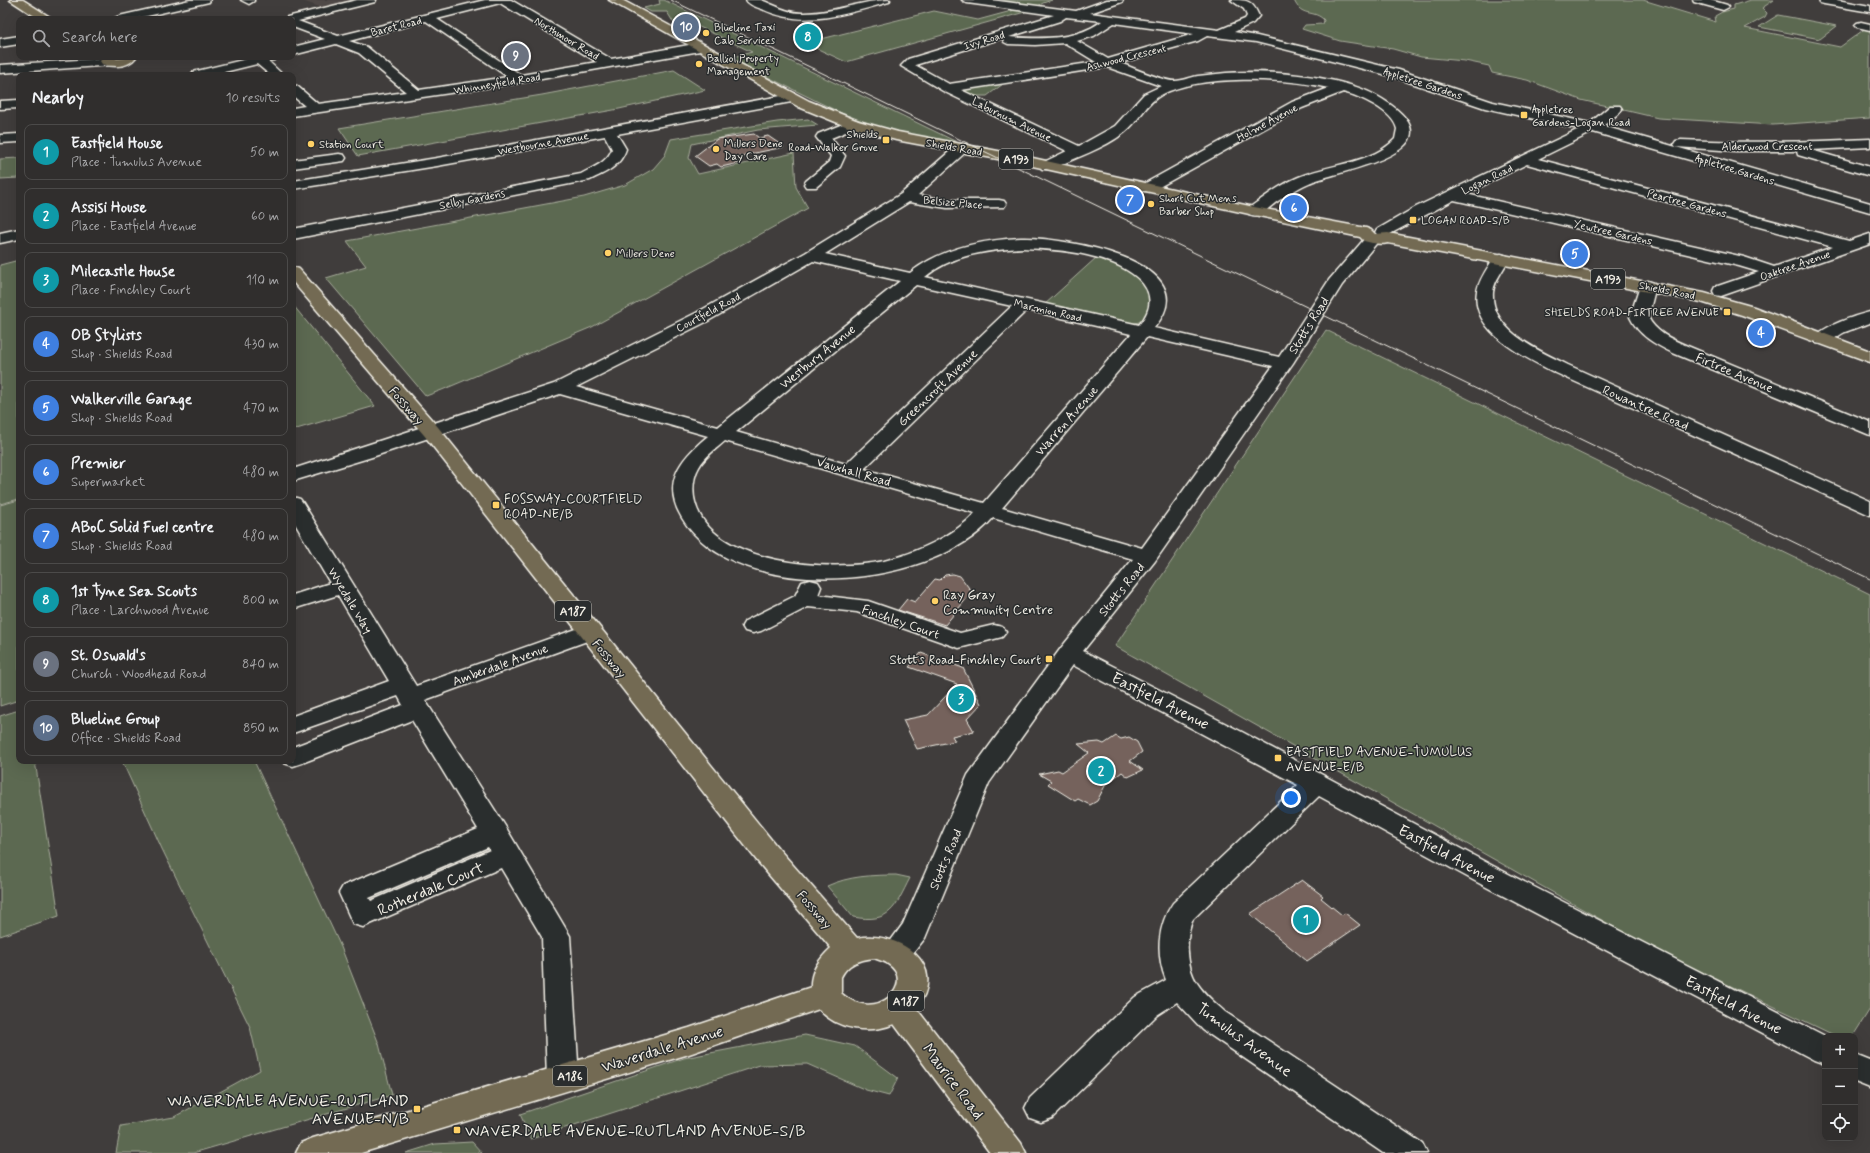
<!DOCTYPE html>
<html lang="en">
<head>
<meta charset="utf-8">
<style>
	body { margin:0; font-family:Mynerve,sans-serif; background:#383635; color:#f1f3f6 }
	.controls { position:absolute; right:12px; bottom:12px; display:grid; overflow:hidden; border-radius:8px; box-shadow:0 4px 16px #0002 }
	.controls button { width:36px; height:36px; display:grid; place-items:center; padding:0; border:0; border-bottom:1px solid #4b4a49; background:#302e2d; color:#f1f3f6; font:20px sans-serif }
	.you { position:absolute; left:1291px; top:798px; width:14px; height:14px; margin:-10px; border:3px solid #fff; border-radius:50%; background:#1a73e8; box-shadow:0 0 0 6px #1a73e833 }
	.badge { display:grid; place-items:center; width:26px; height:26px; border-radius:50%; background:#e69b98; color:#fff; font-size:13px; font-weight:700 }
	.pin { position:absolute; translate:-50% -50%; border:2px solid #fff; box-shadow:0 1px 4px #0006 }
	.list { margin:0; padding:0; list-style:none }
	h2 { display:flex; justify-content:space-between; align-items:center; height:52px; margin:0; padding:0 16px; font-size:17px }
	h2 small { font-size:13px; font-weight:400; color:#a8a8aa }
	.list li { display:grid; grid-template-columns:26px 1fr auto; gap:12px; align-items:center; box-sizing:border-box; height:56px; margin:0 8px 8px; padding:0 8px; border:1px solid #4b4a49; border-radius:8px }
	.list b { display:block; font-size:15px; white-space:nowrap }
	.list p { margin:0; font-size:13px; white-space:nowrap; color:#a8a8aa }
	.list em { font-size:13px; font-style:normal; color:#a8a8aa }
	.icon { flex:none; width:22px; height:22px; fill:none; stroke:currentColor; stroke-width:2; stroke-linecap:round; stroke-linejoin:round }
	.map { position:relative; flex:none; width:1870px; height:1153px; overflow:hidden }
	.search { position:absolute; background:#302e2d; box-shadow:0 4px 16px #0002; left:16px; top:16px; width:280px; height:44px; display:flex; align-items:center; gap:10px; box-sizing:border-box; padding:0 14px; border-radius:8px; color:#a8a8aa; font-size:15px }
	.panel { position:absolute; background:#302e2d; box-shadow:0 4px 16px #0002; left:16px; top:72px; width:280px; height:692px; border-radius:8px }
	.map>svg:first-child { display:block }
	.built { fill:#504846 }
	.green { fill:#5c6951; stroke:#a8ad9c }
	.building { fill:#74625c; stroke:#f4f1e8 }
	.lines { fill:none; stroke-linecap:round; stroke-linejoin:round }
	.minor-casing { stroke:#f4f1e8; stroke-width:3 }
	.major-casing { stroke:#f4f1e8; stroke-width:3 }
	.minor { fill:#2a2d2e; fill-rule:evenodd }
	.major { fill:#736b52; fill-rule:evenodd }
	.tram { stroke:#f4f1e8; stroke-width:1 }
	.poi-dot { fill:#ffd166; stroke:#2a2d2e; stroke-width:1.5 }
	.labels { text-anchor:middle; stroke-width:3; stroke-linejoin:round; paint-order:stroke }
	.far-street-label { font-size:11px; fill:#f4f1e8; stroke:#2a2d2e }
	.far-poi-label { font-size:11px; fill:#f4f1e8; stroke:#2a2d2e; text-anchor:start }
	.shield { fill:#2a2d2e; stroke:#b7b6b0; stroke-width:1 }
	.shield-label { font-size:12px; font-weight:bold; fill:#f4f1e8 }
	.street-label { font-size:13px; fill:#f4f1e8; stroke:#2a2d2e }
	.poi-label { font-size:13px; fill:#f4f1e8; stroke:#2a2d2e; text-anchor:start }
	.near-street-label { font-size:16px; fill:#f4f1e8; stroke:#2a2d2e }
	.near-poi-label { font-size:16px; fill:#f4f1e8; stroke:#2a2d2e; text-anchor:end }
</style>
</head>
<body>
<div class="map">
<svg width="1870" height="1153" viewBox="0 0 1870 1153">
	<rect width="100%" height="100%" fill="#403d3c"/>
	<filter id="ink" filterUnits="userSpaceOnUse"><feTurbulence type="fractalNoise" baseFrequency=".025" numOctaves="2"/><feDisplacementMap in="SourceGraphic" scale="8" xChannelSelector="R" yChannelSelector="G"/><feConvolveMatrix kernelMatrix="1 2 1 2 8 2 1 2 1" color-interpolation-filters="sRGB"/></filter>
	<g filter="url(#ink)">
		<!-- built -->
		<path class="built" d="M300 0H357L322 8Z"/>
		<!-- green -->
		<g class="green">
			<path d="M659 0H664L963 145 882 128 841 113 729 58 752 52 689 22 675 25 667 12H651L644 8 660 4Z"/>
			<path d="M1004 0H1052L1043 3 1038 6 1002 1Z"/>
			<path d="M1294 0H1643L1716 22 1715 16 1722 12 1734 9V5L1751 0H1774L1762 8 1767 13 1765 17 1745 28 1840 47 1866 28H1870V118L1773 125 1658 118 1581 100 1527 80 1492 73 1489 66 1465 61 1421 57 1393 49 1340 41 1302 29 1305 25 1323 24 1324 20C1314 9 1301 18 1294 0Z"/>
			<path d="M1015 10 1025 12 846 62 805 43 934 11 978 20Z"/>
			<path d="M1778 15 1837 26 1820 39 1759 27Z"/>
			<path d="M674 70 705 90 619 109 358 156 339 128 542 95Z"/>
			<path d="M1002 83 1003 84 987 96H971L959 91 961 88Z"/>
			<path d="M808 119 818 125 758 130 692 144 689 158 698 174 794 153 796 187 808 208 592 327 442 390 426 396 326 278 366 266 347 241 584 197 625 185 653 169 665 155 671 139 777 122Z"/>
			<path d="M19 158V178L0 179V159Z"/>
			<path d="M1097 257C1117 264 1163 281 1151 311 1150 314 1146 318 1144 321L1130 324 1043 306Z"/>
			<path d="M19 260V499L0 504V265Z"/>
			<path d="M293 305 375 406 293 430Z"/>
			<path d="M1326 330 1870 594V1009L1853 1036H1836L1655 950 1115 646Z"/>
			<path d="M19 500V700L0 706V505Z"/>
			<path d="M19 710V761H35L59 916 0 936V716Z"/>
			<path d="M122 761H254L341 947 379 1044 392 1095 193 1153H116L121 1126 174 1117 260 1070 250 1027 162 849Z"/>
			<path d="M896 875 910 878C895 907 891 924 853 917L827 886C849 876 872 875 896 875Z"/>
			<path d="M805 1035 855 1046 898 1078 889 1096 866 1090 807 1064 760 1065 531 1139 520 1114 684 1058Z"/>
			<path d="M472 1142 482 1153H406L435 1144Z"/>
		</g>
		<!-- building -->
		<g class="building">
			<path d="M754 134 759 138 768 136 784 147 731 158 739 163 721 167 717 164 709 166 695 156 717 139Z"/>
			<path d="M1571 246 1586 249 1579 263 1564 260Z"/>
			<path d="M953 574 960 576 972 592 945 625 898 610 907 599 915 602 935 579 940 580 945 575Z"/>
			<path d="M921 653 963 668 981 704 967 719 974 731 952 736 955 741 917 749 903 720 928 715 957 684 909 667Z"/>
			<path d="M1116 736 1121 739 1129 737 1137 742 1142 752 1130 761 1143 770 1128 777 1122 772 1106 784 1097 801 1090 805 1078 799 1075 801 1048 784 1051 781 1039 774 1058 770 1062 772 1089 753 1078 744 1099 742 1104 744Z"/>
			<path d="M1302 880 1323 896 1321 898 1342 915 1345 913 1360 925 1307 961 1250 914Z"/>
		</g>
		<g class="lines">
			<!-- minor casing -->
			<g class="minor-casing">
				<g id="minor">
					<path d="M190 0H210L209 2 134 19H113L119 16Z"/>
					<path d="M241 0H254V1L249 4Z"/>
					<path d="M357 0H376L375 2 298 21 338 36 485 0H511L611 59 700 43 706 47 700 51 519 83 293 116V108L305 106 293 96V85L297 86 318 104 406 92 359 53 336 44 293 55V47L325 39 293 27V19H285L287 17ZM500 3 597 62 521 75 437 19ZM426 21 508 77 419 90 367 47 349 41Z"/>
					<path d="M746 0C750 0 756 0 761 0 775 5 786 13 802 13 833 14 860 0 890 0L889 2C846 14 804 29 762 9 756 7 749 5 746 0Z"/>
					<path d="M962 0H991L1076 11 1107 0H1123L1122 2 1090 13 1219 30 1245 19 1247 16 1244 9 1231 0C1247 0 1252 0 1259 16L1253 23 1234 32 1257 36 1399 70 1493 102 1590 123 1610 106H1620L1622 109 1620 112 1603 126 1676 147 1674 144 1676 141 1681 140C1744 143 1807 142 1870 139V147L1811 150 1870 167V176L1798 155 1797 151H1736L1676 147 1870 203V212L1593 132 1538 159 1849 241 1870 234V244L1721 296 1715 295 1713 291 1715 287 1759 272 1739 266 1454 200 1388 235H1378L1375 232 1378 229 1416 207 1579 129 1485 108 1391 76 1256 42 1207 36 1198 41 1120 63C1131 67 1165 82 1175 81 1183 81 1191 77 1198 76 1207 75 1217 74 1226 73 1269 70 1345 75 1382 99 1467 152 1341 169 1309 183 1297 188 1286 196 1275 203 1270 207 1264 213 1258 215 1254 216 1252 215 1249 214L1247 211 1249 208C1266 196 1284 182 1304 175 1332 164 1373 163 1395 139L1397 129C1393 111 1360 96 1343 92L1302 108 1152 191H1142L1140 188 1142 185 1292 102 1329 88C1287 78 1200 74 1161 95 1146 103 1139 121 1125 132 1104 149 1076 157 1052 169H1042L1040 166 1042 163 1067 151 943 91 901 66 908 59 1054 15 967 3ZM1066 17 1102 21C1076 41 1040 39 1009 37L1060 21ZM1114 23 1194 34 1108 59 1077 41 1094 36ZM1003 38 1004 42 1008 44 1035 45 1065 43 1096 62 949 84 915 65ZM1107 67 1161 86 1144 94 1115 126 1079 146 961 90ZM1527 164 1833 247 1774 267 1744 257 1466 194Z"/>
					<path d="M1693 0H1710L1727 5 1729 7 1723 10 1694 2Z"/>
					<path d="M1819 0H1837L1870 6V12L1824 4 1820 3Z"/>
					<path d="M1861 22 1870 24V30L1857 27 1855 25 1857 23Z"/>
					<path d="M19 36V44L0 47V39Z"/>
					<path d="M255 57H276L274 60 268 61 283 75H270L257 64 212 75H191L193 72Z"/>
					<path d="M110 58 114 59 116 62 114 65 0 73V65Z"/>
					<path d="M792 94 798 98 797 101 617 134 626 149C620 167 606 172 590 180L293 239V229L581 174C593 167 607 163 612 149L605 136 437 166 293 189V181L437 158Z"/>
					<path d="M19 100V108L0 109V101Z"/>
					<path d="M853 120 858 121 860 124 858 127 831 138 845 156 840 167 816 187H806L804 184 806 181 829 162 831 156 816 137 818 134Z"/>
					<path d="M19 134V142L0 143V135Z"/>
					<path d="M962 144 967 145 969 148 967 151 918 195 947 200H999L1004 201 1006 204 1004 207 947 208 909 202 825 254 910 273C941 248 982 240 1021 238 1062 237 1211 261 1154 328L1279 357 1329 280 1367 236H1377L1380 239 1342 285 1293 363 1155 561 1083 651 1242 732 1493 866 1825 1036V1064L1814 1060 1473 880 1319 796 1193 919C1185 936 1186 967 1197 983 1204 994 1215 1003 1225 1012L1422 1143 1427 1153H1383L1203 1030 1177 1002 1157 1015 1052 1118 1041 1122 1030 1118 1025 1108 1030 1098 1135 997 1166 980C1156 955 1157 926 1173 903L1298 785 1073 665 989 783 925 938 906 962 896 965 886 962 881 954 903 924 968 775 1061 648 1133 559 993 518C931 591 735 606 682 518 661 483 680 459 708 436L560 394 372 457 293 481V469L554 384 696 313 805 253 901 194 957 145ZM1023 248C1044 249 1066 250 1087 255 1120 262 1172 286 1139 325L925 277C953 254 989 250 1023 248ZM813 261 900 281 718 427 576 387 708 321ZM916 285 1012 306 846 464 736 432ZM1027 310 1131 334 984 503 864 469ZM1147 337 1273 366 1142 548 1002 508ZM725 441 975 513C955 536 913 554 884 561 833 572 711 566 695 502 692 491 693 477 699 467 705 456 716 449 725 441Z"/>
					<path d="M339 154 344 155 346 158 344 161 293 168V160Z"/>
					<path d="M19 229V239L0 243V233Z"/>
					<path d="M1501 254 1507 256 1509 259C1504 269 1494 281 1493 292 1490 331 1540 351 1568 365L1870 501V515L1556 373C1526 358 1470 332 1477 291 1479 279 1489 266 1495 256Z"/>
					<path d="M1648 281 1654 283 1656 286 1648 317C1655 332 1671 339 1685 345L1870 422V435L1673 353C1655 344 1639 336 1630 317L1640 286 1642 283Z"/>
					<path d="M1870 312V323C1862 326 1853 329 1845 332 1835 337 1828 346 1816 343L1813 339C1823 326 1854 316 1870 312Z"/>
					<path d="M293 497 300 499 303 503 416 686 582 627 590 625 598 627 602 632 598 637 425 700 505 826 570 936 579 1078 574 1087 563 1091 552 1087 547 1078 542 937 501 868 363 927 353 924 339 893 343 886 478 829 412 720 302 763 293 766 284 763 283 761H293V747L403 705 398 696 293 733V716L389 681 338 595 293 609V595L330 583 293 520ZM488 847 490 850 371 901 369 898Z"/>
					<path d="M810 580 818 582 821 587 818 595 868 601 960 633 994 625 1002 627 1006 632 1002 637 959 648 857 612 808 607 761 631 753 633 745 631 742 626 745 621 795 596 802 582Z"/>
					<path d="M1855 1054 1870 1060V1088L1855 1082Z"/>
				</g>
			</g>
			<!-- major casing -->
			<g class="major-casing">
				<g id="major">
					<path d="M10 0H23L53 19H39Z"/>
					<path d="M609 0H622L809 101 858 121 898 132 1019 155 1254 207 1366 228 1371 230 1375 234 1388 233 1704 293 1754 307 1870 351V362L1742 315 1701 302 1388 243C1379 245 1372 243 1364 241L1360 237 1254 215 1019 163 896 140 848 127 799 107Z"/>
					<path d="M104 57H117L116 59 136 57C128 68 114 67 102 64L100 61Z"/>
					<path d="M293 267 299 269 438 427 778 848 857 938C898 930 951 965 916 1008L1021 1143 1026 1153H990L894 1024C870 1034 836 1030 819 1009L689 1054 361 1153H296L301 1143 313 1138 689 1028 811 987C810 972 820 958 831 948L758 862 424 435 293 282ZM874 958C878 960 885 961 888 964 917 983 876 1025 841 993V977C848 963 860 960 874 958Z"/>
				</g>
			</g>
			<!-- minor -->
			<use href="#minor" class="minor"/>
			<!-- major -->
			<use href="#major" class="major"/>
			<!-- tram -->
			<path class="tram" d="M671 0 1870 579"/>
		</g>
	</g>
	<!-- markers -->
	<g class="poi-dot">
		<circle cx="706" cy="33" r="4"/>
		<circle cx="699" cy="64" r="4"/>
		<rect x="1520" y="111" width="8" height="8" rx="2"/>
		<rect x="882" y="136" width="8" height="8" rx="2"/>
		<circle cx="311" cy="144" r="4"/>
		<circle cx="716" cy="149" r="4"/>
		<circle cx="1151" cy="204" r="4"/>
		<rect x="1409" y="216" width="8" height="8" rx="2"/>
		<circle cx="608" cy="253" r="4"/>
		<rect x="1723" y="308" width="8" height="8" rx="2"/>
		<rect x="492" y="501" width="8" height="8" rx="2"/>
		<circle cx="935" cy="601" r="4"/>
		<rect x="1045" y="655" width="8" height="8" rx="2"/>
		<rect x="1274" y="754" width="8" height="8" rx="2"/>
		<rect x="413" y="1105" width="8" height="8" rx="2"/>
		<rect x="453" y="1126" width="8" height="8" rx="2"/>
	</g>
	<g class="labels">
		<!-- far-street labels -->
		<g class="far-street-label">
			<text transform="translate(396 26) rotate(-14)" y="4">Baret Road</text>
			<text transform="translate(567 38) rotate(31)" y="4">Northmoor Road</text>
			<text transform="translate(984 40) rotate(-17)" y="4">Ivy Road</text>
			<text transform="translate(1126 57) rotate(-14)" y="4">Ashwood Crescent</text>
			<text transform="translate(497 83) rotate(-9)" y="4">Whinneyfield Road</text>
			<text transform="translate(1423 83) rotate(18)" y="4">Appletree Gardens</text>
			<text transform="translate(1012 119) rotate(26)" y="4">Laburnum Avenue</text>
			<text transform="translate(1267 122) rotate(-28)" y="4">Holme Avenue</text>
			<text transform="translate(543 143) rotate(-10)" y="4">Westbourne Avenue</text>
			<text x="1767" y="150">Alderwood Crescent</text>
			<text transform="translate(954 147) rotate(10)" y="4">Shields Road</text>
			<text transform="translate(1735 169) rotate(17)" y="4">Appletree Gardens</text>
			<text transform="translate(1487 179) rotate(-26)" y="4">Logan Road</text>
			<text transform="translate(472 199) rotate(-11)" y="4">Selby Gardens</text>
			<text transform="translate(953 202) rotate(5)" y="4">Belsize Place</text>
			<text transform="translate(1687 203) rotate(15)" y="4">Peartree Gardens</text>
			<text transform="translate(1613 232) rotate(13)" y="4">Yewtree Gardens</text>
			<text transform="translate(1795 265) rotate(-19)" y="4">Oaktree Avenue</text>
			<text transform="translate(1667 290) rotate(11)" y="4">Shields Road</text>
			<text transform="translate(1048 310) rotate(13)" y="4">Marmion Road</text>
			<text transform="translate(708 312) rotate(-28)" y="4">Courtfield Road</text>
		</g>
		<!-- far-poi labels -->
		<g class="far-poi-label">
			<text x="714" y="31">Blueline Taxi<tspan x="714" dy="13">Cab Services</tspan></text>
			<text x="707" y="62">Balliol Property<tspan x="707" dy="13">Management</tspan></text>
			<text x="1532" y="113">Appletree<tspan x="1532" dy="13">Gardens-Logan Road</tspan></text>
			<text x="878" y="138" text-anchor="end">Shields<tspan x="878" dy="13">Road-Walker Grove</tspan></text>
			<text x="724" y="147">Millers Dene<tspan x="724" dy="13">Day Care</tspan></text>
			<text x="319" y="148">Station Court</text>
			<text x="1159" y="202">Short Cut Mens<tspan x="1159" dy="13">Barber Shop</tspan></text>
			<text x="1421" y="224">LOGAN ROAD-S/B</text>
			<text x="616" y="257">Millers Dene</text>
			<text x="1719" y="316" text-anchor="end">SHIELDS ROAD-FIRTREE AVENUE</text>
		</g>
		<!-- shield labels -->
		<g class="shield">
			<rect x="999" y="149" width="34" height="20" rx="3"/>
			<rect x="1591" y="269" width="34" height="20" rx="3"/>
			<rect x="555" y="601" width="36" height="20" rx="3"/>
			<rect x="888" y="991" width="36" height="20" rx="3"/>
			<rect x="553" y="1066" width="34" height="20" rx="3"/>
		</g>
		<g class="shield-label">
			<text x="1016" y="163">A193</text>
			<text x="1608" y="283">A193</text>
			<text x="573" y="615">A187</text>
			<text x="906" y="1005">A187</text>
			<text x="570" y="1080">A186</text>
		</g>
		<!-- street labels -->
		<g class="street-label">
			<text transform="translate(1308 325) rotate(-58)" y="5">Stotts Road</text>
			<text transform="translate(817 356) rotate(-39)" y="5">Westbury Avenue</text>
			<text transform="translate(1735 372) rotate(23)" y="5">Firtree Avenue</text>
			<text transform="translate(937 387) rotate(-44)" y="5">Greencroft Avenue</text>
			<text transform="translate(407 405) rotate(49)" y="5">Fossway</text>
			<text transform="translate(1646 407) rotate(24)" y="5">Rowantree Road</text>
			<text transform="translate(1066 420) rotate(-49)" y="5">Warren Avenue</text>
			<text transform="translate(854 471) rotate(16)" y="5">Vauxhall Road</text>
			<text transform="translate(1121 589) rotate(-51)" y="5">Stotts Road</text>
			<text transform="translate(351 600) rotate(59)" y="5">Wyedale Way</text>
			<text transform="translate(901 621) rotate(19)" y="5">Finchley Court</text>
			<text transform="translate(610 658) rotate(51)" y="5">Fossway</text>
			<text transform="translate(500 664) rotate(-20)" y="5">Amberdale Avenue</text>
			<text transform="translate(945 859) rotate(-67)" y="5">Stotts Road</text>
			<text transform="translate(815 909) rotate(49)" y="5">Fossway</text>
		</g>
		<!-- poi labels -->
		<g class="poi-label">
			<text x="504" y="503">FOSSWAY-COURTFIELD<tspan x="504" dy="15">ROAD-NE/B</tspan></text>
			<text x="943" y="599">Ray Gray<tspan x="943" dy="15">Community Centre</tspan></text>
			<text x="1041" y="664" text-anchor="end">Stotts Road-Finchley Court</text>
			<text x="1286" y="756">EASTFIELD AVENUE-TUMULUS<tspan x="1286" dy="15">AVENUE-E/B</tspan></text>
		</g>
		<!-- near-street labels -->
		<g class="near-street-label">
			<text transform="translate(1161 700) rotate(27)" y="6">Eastfield Avenue</text>
			<text transform="translate(1447 853) rotate(28)" y="6">Eastfield Avenue</text>
			<text transform="translate(430 888) rotate(-23)" y="6">Rotherdale Court</text>
			<text transform="translate(1734 1004) rotate(28)" y="6">Eastfield Avenue</text>
			<text transform="translate(1245 1039) rotate(36)" y="6">Tumulus Avenue</text>
			<text transform="translate(662 1048) rotate(-17)" y="6">Waverdale Avenue</text>
			<text transform="translate(954 1081) rotate(53)" y="6">Maurice Road</text>
		</g>
		<!-- near-poi labels -->
		<g class="near-poi-label">
			<text x="409" y="1106">WAVERDALE AVENUE-RUTLAND<tspan x="409" dy="18">AVENUE-N/B</tspan></text>
			<text x="465" y="1136" text-anchor="start">WAVERDALE AVENUE-RUTLAND AVENUE-S/B</text>
		</g>
	</g>
</svg>
<div class="controls">
<button>+</button>
<button>−</button>
<button><svg class="icon" aria-label="locate" viewBox="0 0 24 24"><circle cx="12" cy="12" r="6"/><path d="M12 2v4M12 18v4M2 12h4M18 12h4"/></svg></button>
</div>
<div class="you"></div>
<div class="pin badge" style="left:1306px;top:920px;background:#0f9aa8">1</div>
<div class="pin badge" style="left:1101px;top:771px;background:#0f9aa8">2</div>
<div class="pin badge" style="left:961px;top:699px;background:#0f9aa8">3</div>
<div class="pin badge" style="left:1761px;top:333px;background:#3f7fe0">4</div>
<div class="pin badge" style="left:1575px;top:254px;background:#3f7fe0">5</div>
<div class="pin badge" style="left:1294px;top:208px;background:#3f7fe0">6</div>
<div class="pin badge" style="left:1130px;top:200px;background:#3f7fe0">7</div>
<div class="pin badge" style="left:808px;top:37px;background:#0f9aa8">8</div>
<div class="pin badge" style="left:516px;top:56px;background:#6b7280">9</div>
<div class="pin badge" style="left:686px;top:27px;background:#5c6f8a">10</div>
<div class="search"><svg class="icon" aria-label="search" viewBox="0 0 24 24"><circle cx="10" cy="10" r="6"/><path d="M15 15l6 6"/></svg>Search here</div>
<section class="panel">
<h2>Nearby<small>10 results</small></h2>
<ul class="list">
<li><span class="badge" style="background:#0f9aa8">1</span><div><b>Eastfield House</b><p>Place · Tumulus Avenue</p></div><em>50 m</em></li>
<li><span class="badge" style="background:#0f9aa8">2</span><div><b>Assisi House</b><p>Place · Eastfield Avenue</p></div><em>60 m</em></li>
<li><span class="badge" style="background:#0f9aa8">3</span><div><b>Milecastle House</b><p>Place · Finchley Court</p></div><em>110 m</em></li>
<li><span class="badge" style="background:#3f7fe0">4</span><div><b>OB Stylists</b><p>Shop · Shields Road</p></div><em>430 m</em></li>
<li><span class="badge" style="background:#3f7fe0">5</span><div><b>Walkerville Garage</b><p>Shop · Shields Road</p></div><em>470 m</em></li>
<li><span class="badge" style="background:#3f7fe0">6</span><div><b>Premier</b><p>Supermarket</p></div><em>480 m</em></li>
<li><span class="badge" style="background:#3f7fe0">7</span><div><b>ABoC Solid Fuel centre</b><p>Shop · Shields Road</p></div><em>480 m</em></li>
<li><span class="badge" style="background:#0f9aa8">8</span><div><b>1st Tyne Sea Scouts</b><p>Place · Larchwood Avenue</p></div><em>800 m</em></li>
<li><span class="badge" style="background:#6b7280">9</span><div><b>St. Oswald's</b><p>Church · Woodhead Road</p></div><em>840 m</em></li>
<li><span class="badge" style="background:#5c6f8a">10</span><div><b>Blueline Group</b><p>Office · Shields Road</p></div><em>850 m</em></li>
</ul>
</section>
</div>
</body>
</html>
